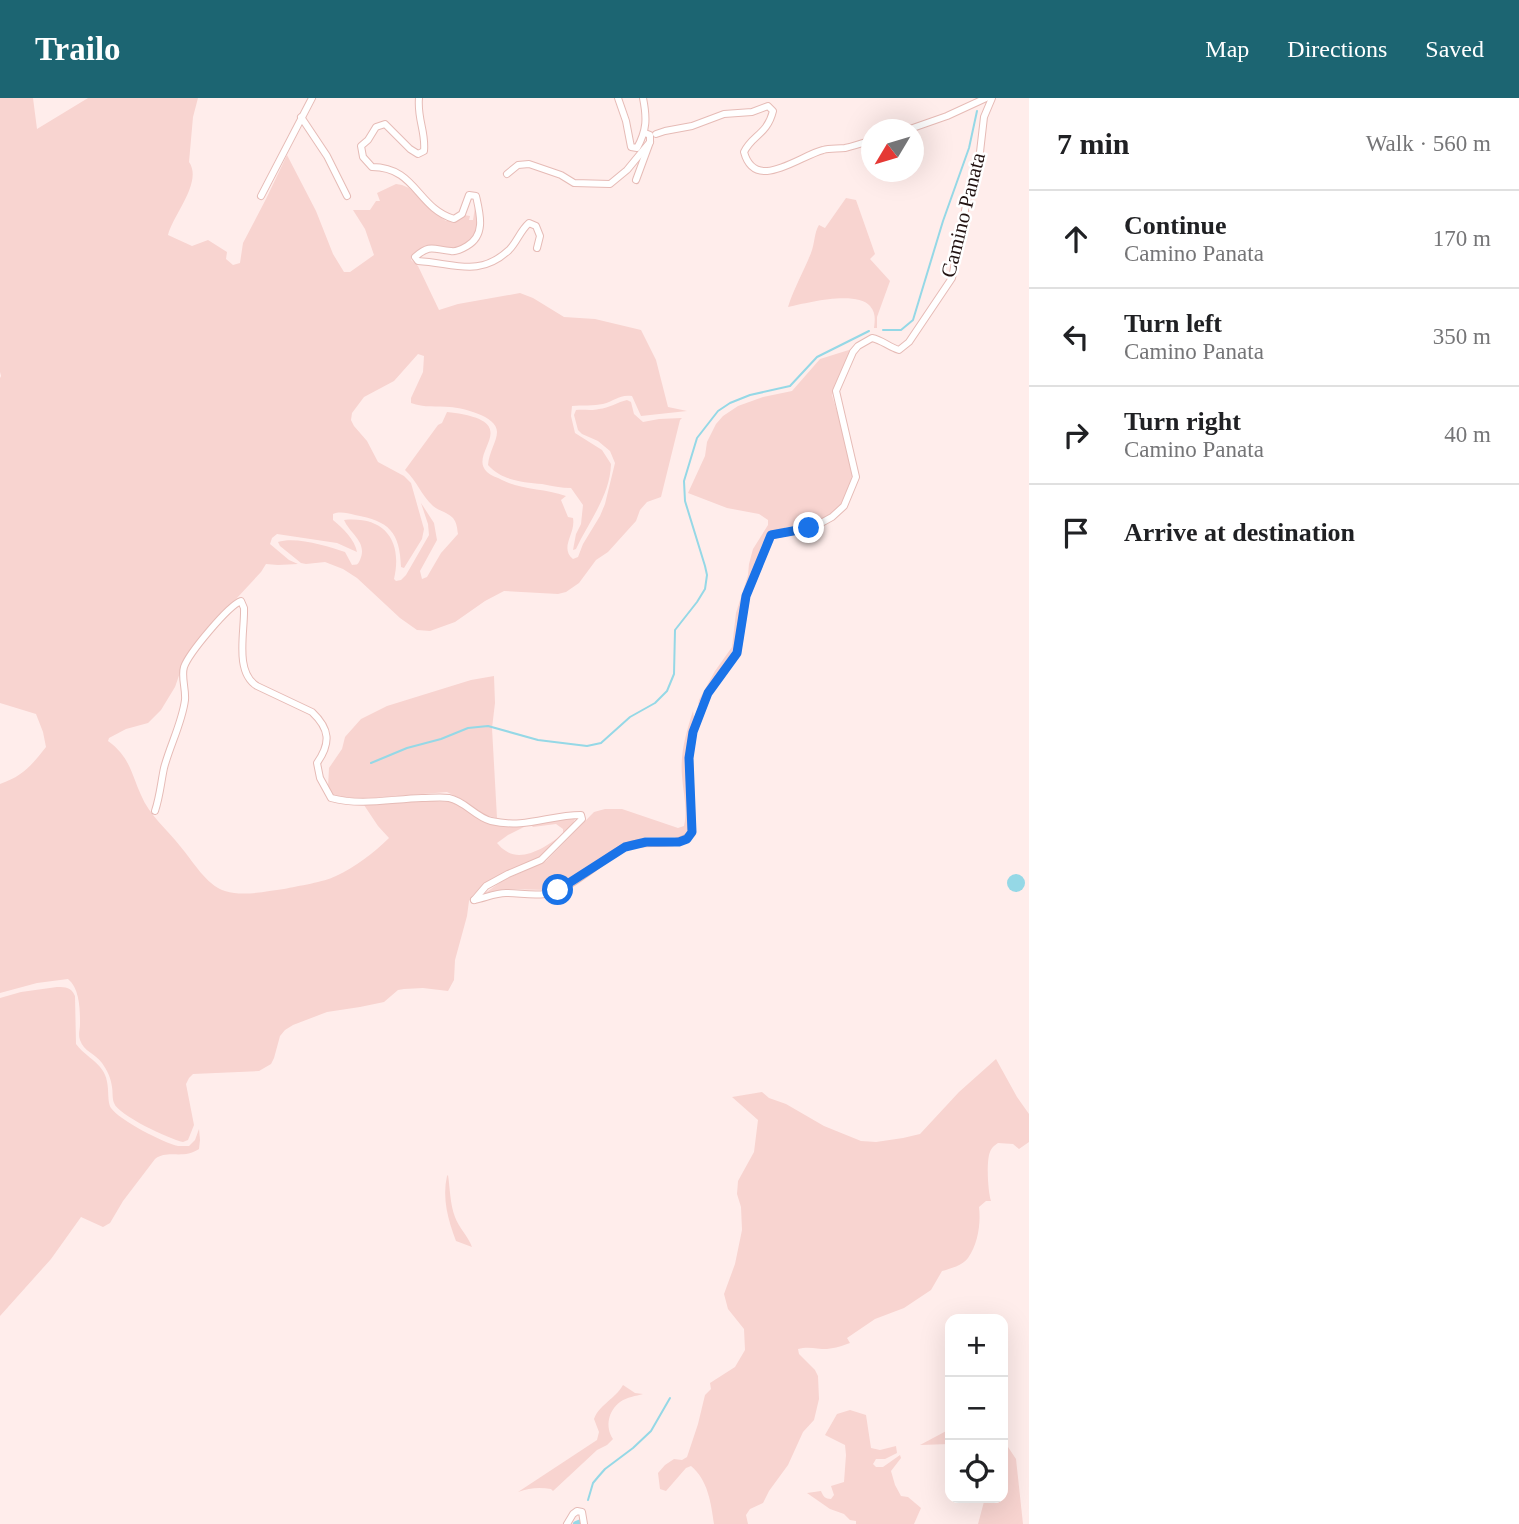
<!DOCTYPE html>
<html lang="en">
<head>
<meta charset="utf-8">
<style>
	body { margin:0; font-family:Georgia,serif; background:#f6f6f6; color:#202124 }
	.controls { position:absolute; right:21px; bottom:21px; display:grid; overflow:hidden; border-radius:14px; box-shadow:0 7px 28px #0002 }
	.controls button { width:63px; height:63px; display:grid; place-items:center; padding:0; border:0; border-bottom:2px solid #e0e0e0; background:#fff; color:#202124; font:35px sans-serif }
	.compass { position:absolute; left:861px; top:21px; width:63px; height:63px; border-radius:50%; background:#fff; box-shadow:0 7px 28px #0002; rotate:232deg }
	.stop { position:absolute; width:21px; height:21px; margin:-16px; border:5px solid #1a73e8; border-radius:50%; background:#fff }
	.stop.end { background:#1a73e8; border-color:#fff; box-shadow:0 2px 7px #0008 }
	.list { margin:0; padding:0; list-style:none }
	h2 { display:flex; justify-content:space-between; align-items:center; height:91px; margin:0; padding:0 28px; font-size:30px }
	h2 small { font-size:23px; font-weight:400; color:#757577 }
	.list li { display:grid; grid-template-columns:46px 1fr auto; gap:21px; align-items:center; box-sizing:border-box; height:98px; padding:0 28px; border-top:2px solid #e0e0e0 }
	.list b { display:block; font-size:26px; white-space:nowrap }
	.list p { margin:0; font-size:23px; white-space:nowrap; color:#757577 }
	.list em { font-size:23px; font-style:normal; color:#757577 }
	.icon { flex:none; width:38px; height:38px; fill:none; stroke:currentColor; stroke-width:2; stroke-linecap:round; stroke-linejoin:round }
	.map { position:relative; flex:none; width:1029px; height:1426px; overflow:hidden }
	header { display:flex; align-items:center; gap:42px; box-sizing:border-box; height:98px; padding:0 35px; background:#1c6572; color:#fff }
	header strong { font-size:33px }
	nav { display:flex; gap:38px; margin-inline-start:auto; font-size:24px }
	main { display:flex }
	aside { flex:1; background:#fff }
	.map>svg:first-child { display:block }
	.green { fill:#f8d4d0 }
	.water { fill:#95d8e6 }
	.lines { fill:none; stroke-linecap:round; stroke-linejoin:round }
	.stream { stroke:#95d8e6; stroke-width:2 }
	.canal { stroke:#95d8e6; stroke-width:6 }
	.street-casing { stroke:#e6bbb6; stroke-width:8 }
	.street { stroke:#fff; stroke-width:6 }
	.route { stroke:#1a73e8; stroke-width:9 }
	.labels { text-anchor:middle; stroke-width:5; stroke-linejoin:round; paint-order:stroke }
	.street-label { font-size:21px; fill:#211211; stroke:#fff }
</style>
</head>
<body>
<header>
<strong>Trailo</strong>
<nav><a>Map</a><a>Directions</a><a>Saved</a></nav>
</header>
<main>
<div class="map">
<svg width="1029" height="1426" viewBox="0 0 1029 1426">
	<rect width="100%" height="100%" fill="#ffedeb"/>
	<!-- green -->
	<g class="green">
		<path d="M0 0H33L37 31 88 0H198L193 19 189 64C203 84 173 117 168 137L192 148 208 142 227 154 226 161 233 167 240 165 243 145 266 101 287 57 316 113 333 156 344 174H350L374 157 365 131 353 112H370L376 103H380L377 95 396 86 402 87 409 90 435 115 446 123H457L464 117 470 118 469 122H473L476 103 478 114 477 134 468 145 454 152C436 147 429 146 413 156L411 162 418 168 439 212 458 206 520 195 533 200 564 219 595 221 641 232 656 262 668 309 687 313 641 318 632 298C620 296 614 303 603 306 594 308 582 307 572 308L571 318 575 335 602 352 611 366C610 398 589 423 576 451L573 452 576 436 581 426 583 407 571 390C561 390 552 388 542 386 523 384 502 383 488 367 489 354 497 343 497 334 497 318 463 310 450 309 437 308 424 310 411 305V300L423 274 424 258 418 256 394 283 364 299 352 315 351 322 354 328 367 343 378 364 404 378 411 385 424 431 422 441 404 470 401 469C400 434 389 423 355 417 347 415 340 413 333 416V422C343 430 355 442 357 454L337 445 277 436 272 440 270 446 289 462 298 466 278 467 266 466 261 474 198 542 182 569 175 589 161 612 148 625 126 631 109 640 108 643C130 659 131 675 141 697 149 717 167 731 180 748 193 763 206 787 225 793 244 799 266 793 284 791 298 788 324 784 336 778 355 769 374 755 389 740L378 728 364 707 371 705 433 703 451 704 501 727 526 728 508 737 497 745C500 748 502 751 506 753 523 765 549 747 563 736V731L556 726 533 729 531 727 576 719 571 729 540 760 484 786 474 796 469 803 467 818 455 862 454 882 448 893 423 890 404 891 398 892 384 904 360 909 327 914 293 927 285 932 280 938 274 960 271 966 259 973 193 976 189 980 186 986 194 1027 188 1042 183 1044C169 1041 118 1017 114 1005 112 1000 113 994 112 989 111 980 107 972 102 965 95 955 84 954 80 942 78 936 80 932 80 926 80 912 80 891 68 881L37 885 0 895V686C23 678 31 668 46 649L43 634 36 616 0 605V280L1 278 0 274Z"/>
		<path d="M846 100 856 102 875 156 870 161 890 183 877 219V230H874C875 222 876 215 870 208 856 192 806 205 788 209 794 190 804 173 811 155 815 145 814 135 819 127L825 130Z"/>
		<path d="M852 251 832 297 842 330 852 378 847 396 842 405 831 418 812 427 787 429 770 435 761 449 740 512 735 549 698 607 699 602 715 573 732 549 736 515 748 477 749 466 753 451 768 427V422L759 416 727 410 688 395 705 358 707 344 716 326 723 318 738 308 763 299 792 293 820 261Z"/>
		<path d="M627 302 631 304 634 316 643 324 659 321 682 320 680 322 661 399 647 404 640 412 636 423 608 454 596 462 579 485 566 494 558 496 504 493 485 503 455 524 430 533 417 532 400 520 357 480 343 471 325 464 306 466 301 465 280 448 278 444C295 438 328 448 345 454L352 467C357 466 357 468 360 462 368 444 350 436 344 422 384 418 403 442 394 481L396 483 401 482 406 477 429 437 428 426 421 405 434 425 437 442 420 473 422 481 427 479 441 455 458 436C457 430 457 425 453 420 447 414 439 413 433 408 421 397 417 383 405 372L438 327 442 325 447 314C529 323 466 354 487 374 491 378 497 379 502 382 522 392 544 390 566 398L561 402 568 419 573 420C576 436 559 449 573 461L578 459 583 446 600 418 605 406 615 365 610 353 598 343 582 336 578 332 574 317 576 312C584 311 591 313 599 311 609 310 618 304 627 302Z"/>
		<path d="M494 578 495 605 492 630 497 720 484 717 463 702 447 694 363 701 332 698 328 689 329 670 342 651 345 639 361 621 387 608 471 582Z"/>
		<path d="M693 613 694 620 688 640 687 669 690 715 689 733 680 739H646L623 747 571 781 547 792 504 791 481 798 502 783 546 763 594 714 605 711H622L678 730 684 728C688 711 683 695 682 678 680 655 686 635 693 613Z"/>
		<path d="M57 889C66 889 71 889 75 898L76 946C83 956 96 962 103 973 111 986 106 1002 111 1010 119 1022 164 1045 178 1048 180 1048 188 1048 189 1048L195 1042 199 1031 200 1042 199 1051C183 1062 168 1051 155 1061L123 1103 110 1125 103 1129 81 1119 51 1161 0 1218V900L21 894Z"/>
		<path d="M996 961 1017 999 1029 1016V1044L1019 1051 1013 1046 998 1045C994 1048 992 1049 990 1054 986 1063 988 1095 991 1103H986L979 1109C981 1125 978 1146 968 1160 963 1167 950 1171 942 1173L931 1192 904 1210 875 1221 847 1240 850 1245C842 1248 836 1250 827 1251 817 1251 808 1248 798 1251L799 1256 815 1272 818 1278 819 1301 814 1322 803 1334 788 1367 769 1393 763 1405 750 1411 746 1417 748 1426H714C711 1405 708 1382 691 1368L686 1370 666 1393 660 1391 658 1375 665 1367 674 1361 682 1362 687 1359 698 1326 705 1297 711 1291 710 1285 735 1269 745 1252 744 1231 728 1211 724 1196 735 1166 742 1132 741 1109 737 1096 738 1083 754 1054 758 1022 732 999 762 994 769 1000 786 1006 824 1028 861 1043 876 1044 903 1040 920 1036 959 994Z"/>
		<path d="M448 1077C450 1090 450 1106 455 1119 459 1130 468 1138 472 1149L456 1143C448 1122 442 1100 447 1078Z"/>
		<path d="M623 1287 635 1295 643 1296C636 1298 627 1299 620 1304 608 1313 605 1329 613 1341L607 1347 597 1352 553 1393 551 1391C539 1389 529 1390 518 1394L597 1342 599 1334 594 1321C599 1307 615 1301 623 1287Z"/>
		<path d="M850 1312 866 1317 871 1350 880 1352 896 1348 897 1355 885 1361H876L873 1366 876 1369H883L900 1357 901 1360 891 1373 895 1387 901 1398 908 1399 921 1410 914 1426H856V1423L850 1422 844 1416 830 1411 807 1395 821 1393C823 1398 825 1401 831 1401L834 1397 831 1388 844 1384 846 1357 845 1347 825 1337 837 1316Z"/>
		<path d="M1003 1330 1008 1349 1016 1361 1023 1426H978L985 1400H1003Z"/>
		<path d="M950 1331V1346L920 1347Z"/>
	</g>
	<!-- water -->
	<circle class="water" cx="1016" cy="785" r="9"/>
	<g class="lines">
		<!-- stream -->
		<g class="stream">
			<path d="M883 232H901L913 222 943 123 969 50 977 13"/>
			<path d="M371 665 407 650 441 641 468 630 488 628 538 642 587 648 601 645 630 619 655 605 667 593 674 576 675 532 697 504 705 491 707 477 705 468 685 403 684 383 697 340 718 313 730 305 750 297 790 288 817 259 869 233"/>
			<path d="M588 1402 593 1385 598 1379 605 1371 633 1350 651 1333 670 1300"/>
		</g>
		<!-- canal -->
		<path class="canal" d="M576 1426 581 1424"/>
		<!-- street casing -->
		<g class="street-casing">
			<g id="street">
				<path d="M419 0C417 21 426 34 424 53L418 56 410 51 385 26 376 29 368 42 361 48 363 59 372 69C416 69 417 110 454 121L462 116 469 97 476 98C480 116 486 137 467 148 462 151 456 154 451 153 434 152 431 145 415 159L418 163C454 165 479 180 509 152 517 144 520 133 529 125L536 128 540 138 537 150"/>
				<path d="M618 0 626 23 631 49 637 50C647 32 647 20 643 0"/>
				<path d="M301 19 327 58 347 98"/>
				<path d="M907 32 947 18 986 0"/>
				<path d="M656 36 665 33 692 28 724 16 752 14 768 8 773 13C767 37 752 37 744 54 755 95 799 58 823 52 830 50 838 51 845 50 854 48 863 45 872 42"/>
				<path d="M507 76 518 67 529 66 561 77 574 85 610 86 627 72 650 44"/>
				<path d="M636 82 650 44V37L645 35"/>
				<path d="M261 98 312 0"/>
				<path d="M155 713C160 698 161 684 164 670 170 647 182 625 185 602 186 591 181 579 184 569 189 555 228 508 241 503L244 510C245 533 234 574 257 588L312 614C330 631 331 645 317 665L320 680 331 700C361 708 391 701 422 700 430 700 441 699 449 700 465 703 475 719 491 723 526 731 549 717 581 717L582 721 541 762 508 776 486 788 474 802"/>
				<path d="M474 802C485 800 495 795 506 795 519 795 532 798 545 796 570 793 601 761 625 749 646 739 676 753 692 735L689 660 693 634 708 595 737 555 746 498 771 437 812 430 832 419 844 408 856 379 836 293 853 254 858 248 872 240C882 242 889 249 899 252L909 244 952 180 967 102 980 54 984 19 992 0"/>
				<path d="M567 1426 573 1416 577 1413 582 1414 584 1426"/>
			</g>
		</g>
		<!-- street -->
		<use href="#street" class="street"/>
	</g>
	<g class="lines">
		<!-- route -->
		<path class="route" d="M558 792 625 749 646 744H679L687 741 692 734 689 660 693 634 708 595 737 555 746 498 771 437 809 430"/>
	</g>
	<g class="labels">
		<!-- street labels -->
		<g class="street-label">
			<text transform="translate(963 117) rotate(-76)" y="7">Camino Panata</text>
		</g>
	</g>
</svg>
<div class="controls">
<button>+</button>
<button>−</button>
<button><svg class="icon" aria-label="locate" viewBox="0 0 24 24"><circle cx="12" cy="12" r="6"/><path d="M12 2v4M12 18v4M2 12h4M18 12h4"/></svg></button>
</div>
<svg class="compass" viewBox="-18 -18 36 36"><path d="M0-13l5 13h-10z" fill="#e53935"/><path d="M0 13l5-13h-10z" fill="#757577"/></svg>
<div class="stop" style="left:558px;top:792px"></div>
<div class="stop end" style="left:809px;top:430px"></div>
</div>
<aside>
<h2>7 min<small>Walk · 560 m</small></h2>
<ul class="list">
<li><svg class="icon" aria-label="ahead" viewBox="0 0 24 24"><path d="M12 20V5M6 11l6-6 6 6"/></svg><div><b>Continue</b><p>Camino Panata</p></div><em>170 m</em></li>
<li><svg class="icon" aria-label="left" viewBox="0 0 24 24"><path d="M17 20v-9H6M10 6l-5 5 5 5"/></svg><div><b>Turn left</b><p>Camino Panata</p></div><em>350 m</em></li>
<li><svg class="icon" aria-label="right" viewBox="0 0 24 24"><path d="M7 20v-9h11M14 6l5 5-5 5"/></svg><div><b>Turn right</b><p>Camino Panata</p></div><em>40 m</em></li>
<li><svg class="icon" aria-label="arrive" viewBox="0 0 24 24"><path d="M6 21V4h12l-3 4 3 4H6"/></svg><div><b>Arrive at destination</b></div></li>
</ul>
</aside>
</main>
</body>
</html>
